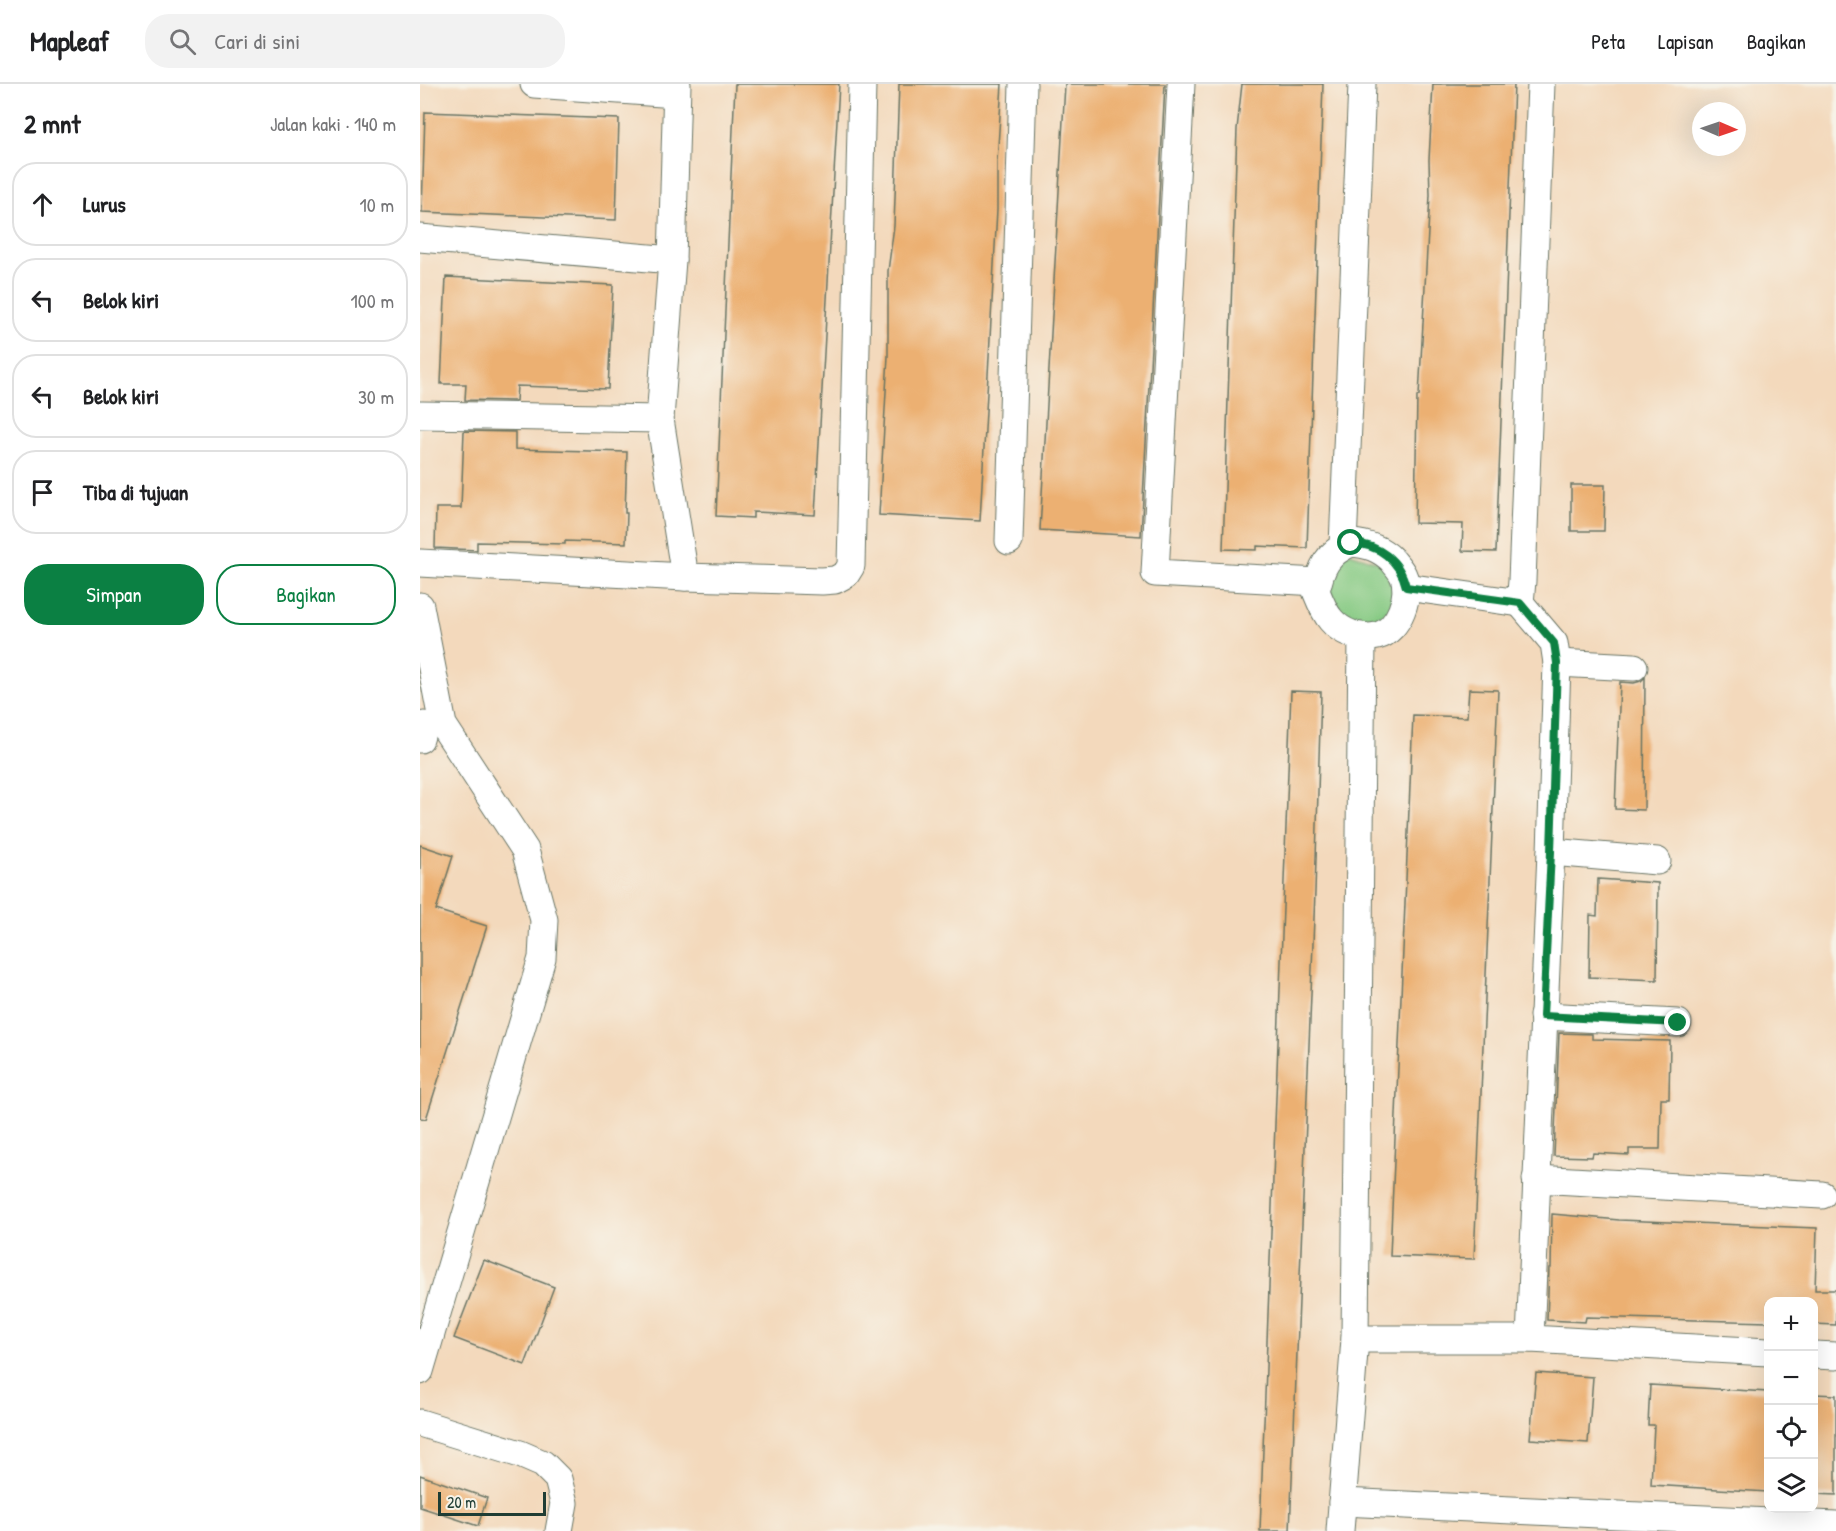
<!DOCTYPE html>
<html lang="id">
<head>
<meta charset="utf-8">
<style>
	body { margin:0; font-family:"Patrick Hand",sans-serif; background:#f2f2f2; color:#202124 }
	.controls { position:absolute; right:18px; bottom:18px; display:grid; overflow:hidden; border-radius:12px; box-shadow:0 6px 24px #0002 }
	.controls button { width:54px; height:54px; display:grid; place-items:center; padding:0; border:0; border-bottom:2px solid #e0e0e0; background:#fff; color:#202124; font:30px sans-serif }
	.compass { position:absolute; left:1272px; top:18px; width:54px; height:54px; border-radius:50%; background:#fff; box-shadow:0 6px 24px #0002; rotate:92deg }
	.scale { position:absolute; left:18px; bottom:15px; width:108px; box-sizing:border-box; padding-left:6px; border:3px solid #1f3d34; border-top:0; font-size:16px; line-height:21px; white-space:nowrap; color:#1f3d34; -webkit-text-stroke:4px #f7f3e8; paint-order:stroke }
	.stop { position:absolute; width:18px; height:18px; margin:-14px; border:4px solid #0b8043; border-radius:50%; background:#fff }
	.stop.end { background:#0b8043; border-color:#fff; box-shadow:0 2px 6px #0008 }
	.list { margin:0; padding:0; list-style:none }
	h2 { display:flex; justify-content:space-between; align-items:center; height:78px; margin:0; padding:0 24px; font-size:26px }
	h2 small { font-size:20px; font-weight:400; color:#757577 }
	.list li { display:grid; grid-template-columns:39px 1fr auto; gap:18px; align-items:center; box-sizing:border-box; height:84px; margin:0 12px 12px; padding:0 12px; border:2px solid #e0e0e0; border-radius:24px }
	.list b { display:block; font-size:22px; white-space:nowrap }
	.list em { font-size:20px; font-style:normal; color:#757577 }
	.actions { display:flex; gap:12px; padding:18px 24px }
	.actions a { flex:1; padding:14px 0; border:2px solid #0b8043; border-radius:24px; text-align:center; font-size:21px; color:#0b8043 }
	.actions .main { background:#0b8043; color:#fff }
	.icon { flex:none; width:33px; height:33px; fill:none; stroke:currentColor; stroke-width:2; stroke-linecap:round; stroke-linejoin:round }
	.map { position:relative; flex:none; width:1416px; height:1447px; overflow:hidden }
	header { display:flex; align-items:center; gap:36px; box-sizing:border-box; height:84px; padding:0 30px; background:#fff; border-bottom:2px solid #e0e0e0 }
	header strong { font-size:28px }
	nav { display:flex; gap:33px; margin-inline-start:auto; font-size:21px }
	.search { width:420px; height:54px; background:#f2f2f2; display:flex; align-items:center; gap:15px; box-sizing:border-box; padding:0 21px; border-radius:24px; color:#757577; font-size:22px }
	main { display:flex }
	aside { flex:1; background:#fff }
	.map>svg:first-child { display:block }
	.green { fill:#87ca84; stroke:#53845c; stroke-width:1.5 }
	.building { fill:#ecb072 }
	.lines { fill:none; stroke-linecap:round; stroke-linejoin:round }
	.minor-casing { stroke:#697464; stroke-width:29 }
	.minor { stroke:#fff; stroke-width:27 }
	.route { stroke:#0b8043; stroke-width:8 }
</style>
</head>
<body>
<header>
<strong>Mapleaf</strong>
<div class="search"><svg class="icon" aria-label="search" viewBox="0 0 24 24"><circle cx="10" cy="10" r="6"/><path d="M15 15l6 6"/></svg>Cari di sini</div>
<nav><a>Peta</a><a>Lapisan</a><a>Bagikan</a></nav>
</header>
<main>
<aside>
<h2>2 mnt<small>Jalan kaki · 140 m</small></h2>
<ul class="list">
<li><svg class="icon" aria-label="ahead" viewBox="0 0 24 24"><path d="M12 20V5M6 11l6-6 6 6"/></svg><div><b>Lurus</b></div><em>10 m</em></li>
<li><svg class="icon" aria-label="left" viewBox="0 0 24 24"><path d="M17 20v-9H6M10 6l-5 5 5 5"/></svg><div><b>Belok kiri</b></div><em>100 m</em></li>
<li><svg class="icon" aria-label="left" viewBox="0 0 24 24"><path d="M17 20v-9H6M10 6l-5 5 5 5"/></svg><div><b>Belok kiri</b></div><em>30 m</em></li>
<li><svg class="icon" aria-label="arrive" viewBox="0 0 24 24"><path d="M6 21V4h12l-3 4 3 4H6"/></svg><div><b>Tiba di tujuan</b></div></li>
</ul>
<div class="actions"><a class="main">Simpan</a><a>Bagikan</a></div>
</aside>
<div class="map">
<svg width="1416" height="1447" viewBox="0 0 1416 1447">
	<rect width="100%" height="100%" fill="#f7f3e8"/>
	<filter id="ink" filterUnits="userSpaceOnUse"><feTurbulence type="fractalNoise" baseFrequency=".0167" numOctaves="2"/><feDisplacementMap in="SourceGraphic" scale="12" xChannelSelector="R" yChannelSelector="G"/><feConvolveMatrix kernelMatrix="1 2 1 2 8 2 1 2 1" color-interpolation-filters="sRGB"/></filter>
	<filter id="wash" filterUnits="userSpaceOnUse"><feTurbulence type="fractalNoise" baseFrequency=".008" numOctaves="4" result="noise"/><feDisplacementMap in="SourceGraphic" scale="24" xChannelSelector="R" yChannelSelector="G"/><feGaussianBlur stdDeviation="1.35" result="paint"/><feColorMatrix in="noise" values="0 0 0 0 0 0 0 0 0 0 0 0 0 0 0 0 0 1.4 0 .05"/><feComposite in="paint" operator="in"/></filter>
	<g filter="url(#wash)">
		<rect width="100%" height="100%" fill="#f3d9bc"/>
		<!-- green -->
		<path class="green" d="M918 465 980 485 972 542 926 548 901 487Z"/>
		<g id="blocks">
			<!-- building -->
			<g class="building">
				<path d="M315 0H419L395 431 333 428V434L296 432Z"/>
				<path d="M479 0H582L577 78V126L560 437 459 431 468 272V187L474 142Z"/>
				<path d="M645 0H745L721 452 620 446Z"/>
				<path d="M822 0H903L887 464 837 462V466L803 465 817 45Z"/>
				<path d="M1013 0H1094L1076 468 1042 467 1043 440 995 439 997 312H999L1010 111 1009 76Z"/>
				<path d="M5 28 199 35 196 136 2 128Z"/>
				<path d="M26 193 193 201 188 305 97 302 96 317 45 316 46 300H21Z"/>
				<path d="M44 347 95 348V365L207 368 205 429H207L206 459 145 457V460L57 458V466L15 464 16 424H41Z"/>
				<path d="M1151 401H1185L1184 447H1151Z"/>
				<path d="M1225 593 1224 726 1195 725 1200 598 1214 599 1221 597Z"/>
				<path d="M1049 605 1078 606 1054 1175 970 1172 993 631 1047 633Z"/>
				<path d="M871 607 901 608 895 808 870 1447H840Z"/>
				<path d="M0 761 33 772 16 826 67 842 6 1035 0 1034Z"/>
				<path d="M1178 795 1238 799 1237 896 1169 893 1170 831 1177 832Z"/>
				<path d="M1139 949 1172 950V955L1250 957 1249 1015H1241L1240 1065H1209V1071L1173 1069 1172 1073 1134 1072Z"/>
				<path d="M1132 1130 1199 1136 1397 1144 1395 1206H1416V1241L1394 1240V1218H1348V1238L1166 1233 1165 1238 1127 1236 1129 1184H1131Z"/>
				<path d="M64 1176 134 1203 105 1281 34 1254Z"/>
				<path d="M1116 1289 1173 1293 1168 1359 1110 1355Z"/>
				<path d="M1230 1301 1348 1308V1408L1231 1401 1234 1341H1228Z"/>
				<path d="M1394 1310 1416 1311V1411L1394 1410Z"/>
				<path d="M0 1391 67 1414 58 1442 0 1423Z"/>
			</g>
		</g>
	</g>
	<g filter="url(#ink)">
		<use href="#blocks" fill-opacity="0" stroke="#697464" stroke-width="1.5"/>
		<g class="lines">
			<!-- minor casing -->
			<g class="minor-casing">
				<g id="minor">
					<path d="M114 0 256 10"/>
					<path d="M257 0 252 176 240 335 265 493"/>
					<path d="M761 0 735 489 898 498"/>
					<path d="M0 154 252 176"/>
					<path d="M0 331 240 335"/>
					<path d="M589 457 603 0"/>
					<path d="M931 459C947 460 960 464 972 476 976 481 980 485 983 491 992 510 979 547 957 552 941 556 921 548 911 536 904 528 900 517 896 507 901 484 907 469 931 459Z"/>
					<path d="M923 462 942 0"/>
					<path d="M0 479 265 493 402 497 415 496 426 490 431 482 442 0"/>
					<path d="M986 503 1100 519"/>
					<path d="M0 522 23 641 105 766 124 836 122 874 0 1287"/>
					<path d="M1137 579 1214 583"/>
					<path d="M0 655 4 641"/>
					<path d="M1131 768 1237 777"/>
					<path d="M1123 932 1258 939"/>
					<path d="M1116 1095 1402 1111"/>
					<path d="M935 1255H1110L1348 1268"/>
					<path d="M1110 1255 1131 768 1137 579 1134 559 1100 519 1102 497 1121 0"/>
					<path d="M1394 1271 1416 1272"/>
					<path d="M0 1339 100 1370 123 1380 138 1395 144 1419 139 1447"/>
					<path d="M922 1418 1416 1441"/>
					<path d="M920 1447 935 1255 942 552"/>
				</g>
			</g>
			<!-- minor -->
			<use href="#minor" class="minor"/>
		</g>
	</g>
	<g class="lines" filter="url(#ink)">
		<!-- route -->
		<path class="route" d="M931 459C958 460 980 476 986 503L1100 519 1134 559 1137 579 1131 768 1123 932 1258 939"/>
	</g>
</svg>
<div class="controls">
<button>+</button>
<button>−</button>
<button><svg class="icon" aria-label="locate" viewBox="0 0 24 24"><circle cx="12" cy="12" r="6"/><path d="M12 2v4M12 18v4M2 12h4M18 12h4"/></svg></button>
<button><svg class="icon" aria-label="layers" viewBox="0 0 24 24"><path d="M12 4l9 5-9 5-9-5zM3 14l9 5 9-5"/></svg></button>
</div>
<svg class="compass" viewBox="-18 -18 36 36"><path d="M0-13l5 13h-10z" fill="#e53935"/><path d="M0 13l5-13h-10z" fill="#757577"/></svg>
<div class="scale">20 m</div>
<div class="stop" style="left:931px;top:459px"></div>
<div class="stop end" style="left:1258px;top:939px"></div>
</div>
</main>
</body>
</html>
